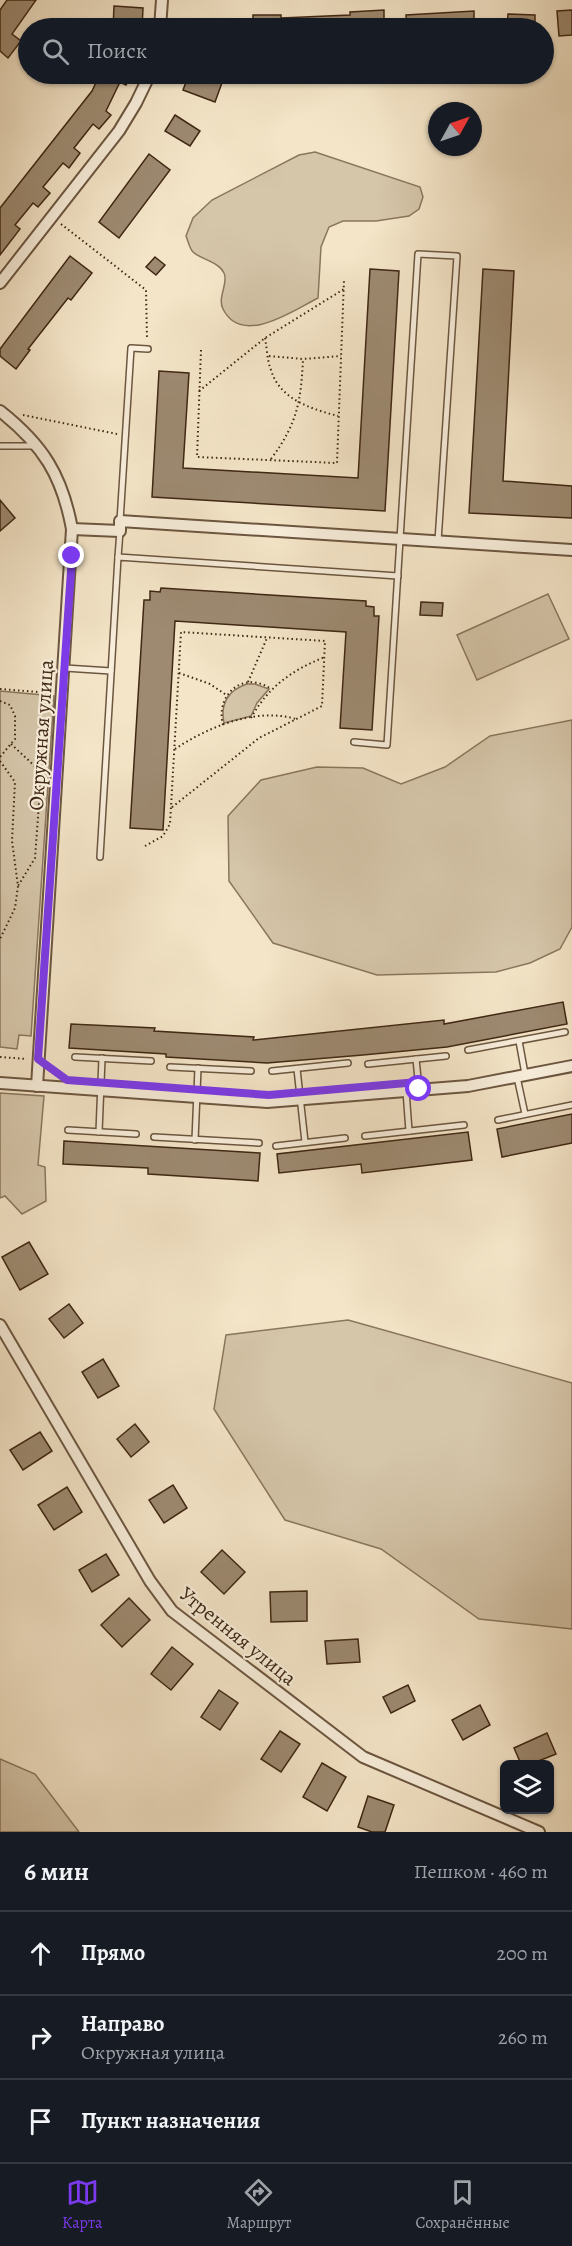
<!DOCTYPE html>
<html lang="ru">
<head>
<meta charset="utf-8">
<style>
	body { margin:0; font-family:Alegreya,serif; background:#242831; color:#f1f3f6 }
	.controls { position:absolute; right:18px; bottom:18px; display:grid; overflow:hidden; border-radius:9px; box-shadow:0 2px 4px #0004 }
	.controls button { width:54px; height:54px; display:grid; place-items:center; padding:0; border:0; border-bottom:2px solid #363941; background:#171b24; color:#f1f3f6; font:30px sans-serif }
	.compass { position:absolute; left:428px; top:102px; width:54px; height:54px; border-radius:50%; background:#171b24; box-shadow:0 2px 4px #0004; rotate:50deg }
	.stop { position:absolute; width:18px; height:18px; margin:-14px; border:4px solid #7c3aed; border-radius:50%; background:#fff }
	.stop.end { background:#7c3aed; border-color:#fff; box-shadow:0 2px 6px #0008 }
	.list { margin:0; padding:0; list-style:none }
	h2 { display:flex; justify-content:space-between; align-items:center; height:78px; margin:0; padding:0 24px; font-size:26px }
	h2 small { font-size:20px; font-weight:400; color:#9ea1a6 }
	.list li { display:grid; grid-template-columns:39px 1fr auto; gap:18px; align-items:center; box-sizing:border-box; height:84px; padding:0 24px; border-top:2px solid #363941 }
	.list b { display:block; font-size:22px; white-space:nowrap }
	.list p { margin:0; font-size:20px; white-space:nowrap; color:#9ea1a6 }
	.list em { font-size:20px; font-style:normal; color:#9ea1a6 }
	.icon { flex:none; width:33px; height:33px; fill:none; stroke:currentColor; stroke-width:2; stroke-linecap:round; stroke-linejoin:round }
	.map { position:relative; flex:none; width:572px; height:1832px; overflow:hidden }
	.search { position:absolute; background:#171b24; box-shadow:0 2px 4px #0004; left:18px; right:18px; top:18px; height:66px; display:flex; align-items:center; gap:15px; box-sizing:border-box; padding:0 21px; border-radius:33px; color:#9ea1a6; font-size:22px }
	.sheet { height:330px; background:#171b24 }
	nav { display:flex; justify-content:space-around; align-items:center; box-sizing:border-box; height:84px; border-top:2px solid #363941; background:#171b24; font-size:16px; color:#9ea1a6 }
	nav a { display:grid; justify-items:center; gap:3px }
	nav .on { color:#7c3aed }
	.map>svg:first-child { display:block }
	.green { fill:#d5c5a9; stroke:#8a765e; stroke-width:1.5 }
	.building { fill:#9d8a71; stroke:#3f2713; stroke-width:1.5 }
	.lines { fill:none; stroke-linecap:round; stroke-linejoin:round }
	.lane-casing { stroke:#6c5640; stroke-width:8 }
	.street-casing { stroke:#6c5640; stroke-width:14 }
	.path { stroke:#3f2713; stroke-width:2; stroke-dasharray:1.5 3; stroke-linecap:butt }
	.lane { stroke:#f8eedb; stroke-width:5 }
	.street { stroke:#f8eedb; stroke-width:10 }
	.route { stroke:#7c3aed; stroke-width:8 }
	.labels { text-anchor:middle; stroke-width:4.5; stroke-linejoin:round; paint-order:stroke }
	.street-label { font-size:21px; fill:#3f2713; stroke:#f8eedb }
</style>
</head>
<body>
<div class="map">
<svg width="572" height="1832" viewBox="0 0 572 1832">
	<rect width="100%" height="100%" fill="#f4e5c8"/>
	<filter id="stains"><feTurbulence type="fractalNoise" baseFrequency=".00333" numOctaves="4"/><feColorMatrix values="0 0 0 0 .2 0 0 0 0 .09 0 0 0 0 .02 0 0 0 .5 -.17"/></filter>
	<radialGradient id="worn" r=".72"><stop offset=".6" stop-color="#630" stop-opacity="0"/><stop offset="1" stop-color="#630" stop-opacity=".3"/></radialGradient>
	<!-- green -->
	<g class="green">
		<path d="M315 152 420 187 423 197 419 209 409 216 376 221H343L329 227 321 247 318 298C294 310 242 347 223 309 217 297 229 283 224 273 219 262 202 260 193 252 190 249 188 241 186 236L193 218 212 200 299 155Z"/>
		<path d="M548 594 569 639 477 680 457 635Z"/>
		<path d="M247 684H255L269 689 257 703 251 716 224 723C220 704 228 690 247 684Z"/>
		<path d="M0 691 54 696 31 1036 19 1035 17 1049 0 1047Z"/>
		<path d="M572 720V927L560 949 530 963 496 972 377 975 273 943 229 881 228 816 261 780 317 767 363 768 401 784 445 767 490 736Z"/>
		<path d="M0 1093 44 1096 38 1165 45 1167 46 1201 22 1214 5 1196 0 1198Z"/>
		<path d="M348 1320 572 1383V1629L479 1619 381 1549 285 1520 214 1409 226 1335Z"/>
		<path d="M0 1759 35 1774 79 1832H0Z"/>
	</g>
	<!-- building -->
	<g class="building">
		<path d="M7 0H36L12 34 21 41 8 58 0 51V10Z"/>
		<path d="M114 6 143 8 142 28H113Z"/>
		<path d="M384 10V28H253V15H281V18L350 15V12Z"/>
		<path d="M572 10V35L559 36 557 11Z"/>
		<path d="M474 11V28H407L406 15Z"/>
		<path d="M508 14 535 15V28H507Z"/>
		<path d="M100 74H132L126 85 120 82 106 111 111 115 99 129 93 124 74 148 80 153 69 168 63 163 43 187 50 193 38 207 33 203 15 225 20 229 0 255V208L92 91Z"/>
		<path d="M189 74H205L223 80 215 102 183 90Z"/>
		<path d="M175 115 200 131 190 146 165 131Z"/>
		<path d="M149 154 170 170 119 238 99 222Z"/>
		<path d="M70 256 92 273 71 300 68 298 28 349 30 350 16 369 0 356V349Z"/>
		<path d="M155 257 165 265 156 275 146 267Z"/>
		<path d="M370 269 399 271 385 511 152 497 159 371 189 373 183 468 358 478Z"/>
		<path d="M483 269 514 271 503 481 572 486V518L469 513Z"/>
		<path d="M0 500 15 518 0 531Z"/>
		<path d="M161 588 366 601V606L374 607V616H379L372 730 340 728 346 632 175 621 163 830 130 828 144 600H150V591L160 592Z"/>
		<path d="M421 602 443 603 442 616 420 615Z"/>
		<path d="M563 1002 567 1024 447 1047 363 1055 267 1063 166 1057V1054L69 1048 71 1024 155 1028 154 1031 254 1037 253 1040 444 1020V1024Z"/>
		<path d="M572 1114V1143L502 1157 497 1129Z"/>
		<path d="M468 1132 472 1160 362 1173 361 1164 279 1173 277 1154Z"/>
		<path d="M64 1141 260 1153 258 1181 148 1174V1168L63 1164Z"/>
		<path d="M29 1242 48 1274 20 1290 2 1257Z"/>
		<path d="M69 1304 83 1323 64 1338 49 1319Z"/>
		<path d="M103 1359 119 1386 98 1398 82 1372Z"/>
		<path d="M135 1424 149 1442 131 1457 117 1439Z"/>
		<path d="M40 1432 52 1451 23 1470 10 1450Z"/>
		<path d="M173 1485 187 1508 164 1523 149 1500Z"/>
		<path d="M67 1487 82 1512 54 1530 38 1505Z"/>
		<path d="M222 1550 245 1572 224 1594 201 1572Z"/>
		<path d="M106 1554 119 1575 92 1592 79 1570Z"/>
		<path d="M307 1591V1621L271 1622 270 1592Z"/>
		<path d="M129 1598 150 1620 122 1647 101 1625Z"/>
		<path d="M358 1639 360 1662 327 1664 325 1641Z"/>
		<path d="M172 1647 193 1664 171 1690 151 1674Z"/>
		<path d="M408 1685 415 1701 391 1713 383 1697Z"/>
		<path d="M219 1690 238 1703 220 1730 201 1717Z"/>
		<path d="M480 1705 490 1725 463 1740 452 1720Z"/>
		<path d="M280 1731 300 1744 281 1772 261 1759Z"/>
		<path d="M547 1733 556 1754 531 1764H521L514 1748Z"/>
		<path d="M322 1763 346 1777 327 1811 303 1797Z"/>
		<path d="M368 1796 394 1805 385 1832H372L358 1827Z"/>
	</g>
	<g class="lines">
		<!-- lane casing -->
		<g class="lane-casing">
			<g id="lane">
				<path d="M0 446H36"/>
				<path d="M120 521 131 348 148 349"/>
				<path d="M118 557 120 531"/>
				<path d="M65 668 111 671"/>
				<path d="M354 742 387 745 418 254 457 256 438 541"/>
				<path d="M100 857 118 557 398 576"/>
				<path d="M519 1041 525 1074"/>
				<path d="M468 1050 565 1032"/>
				<path d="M75 1057 151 1061"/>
				<path d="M416 1059 419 1089"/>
				<path d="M368 1064 446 1056"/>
				<path d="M170 1067 251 1071"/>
				<path d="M297 1069 305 1142"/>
				<path d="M272 1071 348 1063"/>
				<path d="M517 1077 525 1114"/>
				<path d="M406 1091 409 1131"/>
				<path d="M498 1120 572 1105"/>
				<path d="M68 1130 136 1134"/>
				<path d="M99 1132 102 1058"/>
				<path d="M365 1136 464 1125"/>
				<path d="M154 1137 259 1143"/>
				<path d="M195 1140 198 1068"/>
				<path d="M276 1146 345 1138"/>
			</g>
		</g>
		<!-- street casing -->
		<g class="street-casing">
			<g id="street">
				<path d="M160 28 162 0"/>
				<path d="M0 283 119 131 136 103 150 74"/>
				<path d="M0 411C43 445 62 475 72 529L37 1086"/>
				<path d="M72 529 120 531V521L572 550"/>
				<path d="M0 1083 267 1102 468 1086 572 1066"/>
				<path d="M0 1325 150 1581 172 1611 363 1757 539 1832"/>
			</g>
		</g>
		<!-- path -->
		<g class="path">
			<path d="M61 224 146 290 147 339"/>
			<path d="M265 338C267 348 267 360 271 370 280 400 312 409 338 416"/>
			<path d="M201 350 197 457 337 463 344 280"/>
			<path d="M269 356 303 359 341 356"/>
			<path d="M199 391 265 338 344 289"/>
			<path d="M23 415 117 434"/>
			<path d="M271 459C297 424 301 402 303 359"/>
			<path d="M179 673 210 684 228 696"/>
			<path d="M248 682 267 638"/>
			<path d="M0 689 51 693"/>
			<path d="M0 701 10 705 15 716V739L0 757"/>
			<path d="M251 718C268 687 292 670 325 657"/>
			<path d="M223 725C215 694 244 670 271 689"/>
			<path d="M11 744 39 770 41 776 35 858 18 886"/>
			<path d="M175 749C208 727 256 707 296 719"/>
			<path d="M0 761 15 782 12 841 18 886 15 908 0 939"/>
			<path d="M145 846 163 836 170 824 181 632 325 641 322 706 259 738 171 808"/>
			<path d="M0 1057 27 1059"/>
			<path d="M51 1068 61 1076"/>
		</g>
		<!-- lane -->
		<use href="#lane" class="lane"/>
		<!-- street -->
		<use href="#street" class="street"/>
	</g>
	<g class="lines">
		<!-- route -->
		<path class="route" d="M72 556 38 1059 67 1080 269 1095 418 1082 419 1089"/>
	</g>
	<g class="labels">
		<!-- street labels -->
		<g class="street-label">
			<text transform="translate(41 735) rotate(-86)" y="7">Окружная улица</text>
			<text transform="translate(238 1636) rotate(39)" y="7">Утренняя улица</text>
		</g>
	</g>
	<rect width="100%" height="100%" filter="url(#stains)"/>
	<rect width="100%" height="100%" fill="url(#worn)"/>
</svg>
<div class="controls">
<button><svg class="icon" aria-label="layers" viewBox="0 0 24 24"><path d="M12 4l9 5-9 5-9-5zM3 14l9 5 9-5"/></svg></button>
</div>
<svg class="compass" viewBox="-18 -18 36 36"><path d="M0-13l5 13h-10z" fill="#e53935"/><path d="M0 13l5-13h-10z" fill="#9ea1a6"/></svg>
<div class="stop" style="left:419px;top:1089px"></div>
<div class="stop end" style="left:72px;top:556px"></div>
<div class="search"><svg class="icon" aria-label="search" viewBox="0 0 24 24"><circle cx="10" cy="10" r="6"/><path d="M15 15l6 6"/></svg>Поиск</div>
</div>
<section class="sheet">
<h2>6 мин<small>Пешком · 460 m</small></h2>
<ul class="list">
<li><svg class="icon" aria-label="ahead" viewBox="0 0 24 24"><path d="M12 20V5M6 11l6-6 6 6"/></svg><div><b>Прямо</b></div><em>200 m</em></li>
<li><svg class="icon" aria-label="right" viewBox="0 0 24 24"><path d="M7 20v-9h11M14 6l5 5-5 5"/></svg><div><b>Направо</b><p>Окружная улица</p></div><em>260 m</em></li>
<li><svg class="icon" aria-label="arrive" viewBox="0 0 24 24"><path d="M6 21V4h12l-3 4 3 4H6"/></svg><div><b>Пункт назначения</b></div></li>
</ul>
</section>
<nav>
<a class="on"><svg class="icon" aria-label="map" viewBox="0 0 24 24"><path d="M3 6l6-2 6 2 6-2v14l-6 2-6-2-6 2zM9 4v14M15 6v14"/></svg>Карта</a>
<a><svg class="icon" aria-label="directions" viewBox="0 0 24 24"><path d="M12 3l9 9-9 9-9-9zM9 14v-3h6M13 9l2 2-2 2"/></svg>Маршрут</a>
<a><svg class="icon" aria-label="saved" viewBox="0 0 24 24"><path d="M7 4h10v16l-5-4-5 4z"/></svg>Сохранённые</a>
</nav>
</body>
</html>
